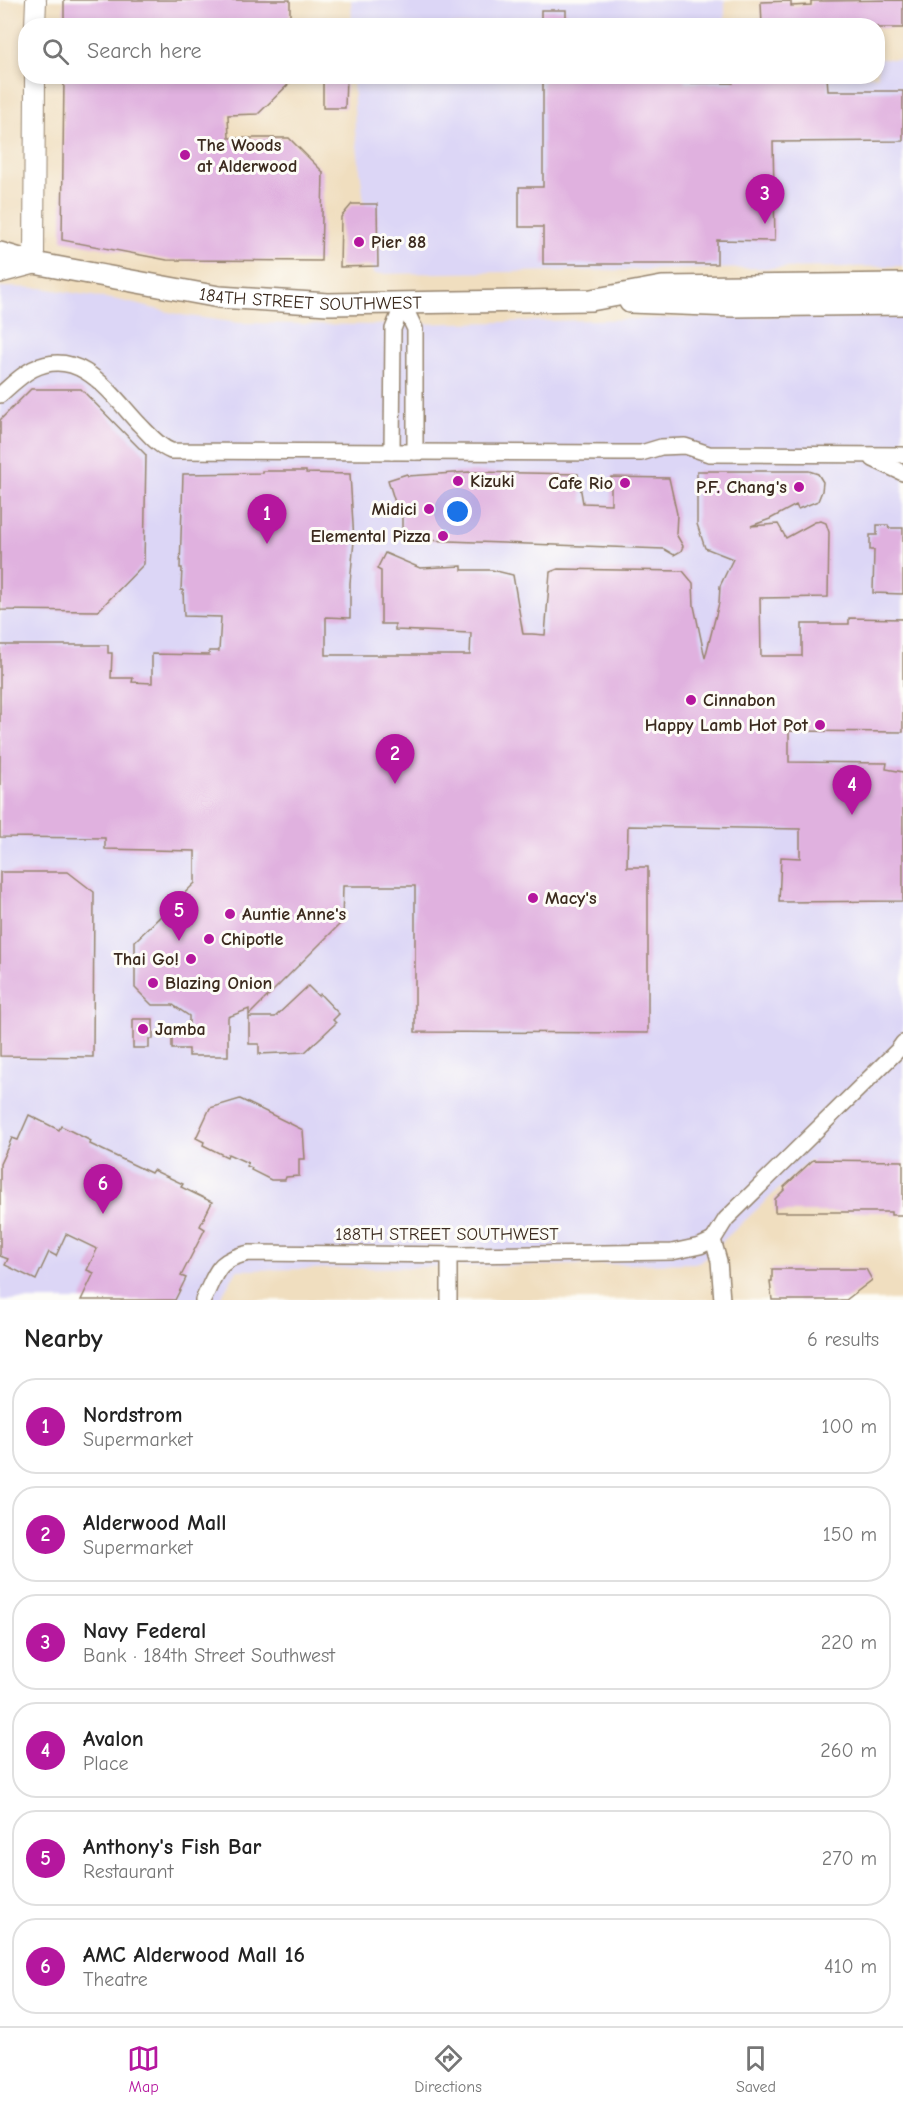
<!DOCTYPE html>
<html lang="en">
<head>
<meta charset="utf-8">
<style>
	body { margin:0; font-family:"Comic Neue",sans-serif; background:#f2f2f2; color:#222 }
	.you { position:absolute; left:458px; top:512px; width:21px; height:21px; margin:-15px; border:4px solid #fff; border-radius:50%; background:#1a73e8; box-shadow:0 0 0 9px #1a73e833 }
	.badge { display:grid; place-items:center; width:39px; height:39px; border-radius:50%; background:#b5179e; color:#fff; font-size:20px; font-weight:700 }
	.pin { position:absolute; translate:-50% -50px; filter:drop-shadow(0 2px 3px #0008) }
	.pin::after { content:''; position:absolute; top:32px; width:21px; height:18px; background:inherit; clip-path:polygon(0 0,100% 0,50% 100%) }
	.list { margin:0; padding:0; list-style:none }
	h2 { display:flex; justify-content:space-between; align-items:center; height:78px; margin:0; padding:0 24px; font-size:26px }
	h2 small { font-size:20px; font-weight:400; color:#767676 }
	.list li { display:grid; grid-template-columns:39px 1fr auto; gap:18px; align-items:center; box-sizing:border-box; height:96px; margin:0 12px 12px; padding:0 12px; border:2px solid #e0e0e0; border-radius:24px }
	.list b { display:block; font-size:22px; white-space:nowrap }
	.list p { margin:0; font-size:20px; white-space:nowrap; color:#767676 }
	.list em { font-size:20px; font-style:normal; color:#767676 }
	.icon { flex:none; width:33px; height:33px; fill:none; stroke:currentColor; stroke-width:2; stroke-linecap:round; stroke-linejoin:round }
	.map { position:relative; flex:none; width:903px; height:1300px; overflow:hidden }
	.search { position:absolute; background:#fff; box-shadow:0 3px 9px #0003; left:18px; right:18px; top:18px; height:66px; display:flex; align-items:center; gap:15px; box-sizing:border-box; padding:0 21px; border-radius:24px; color:#767676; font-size:22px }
	.sheet { height:726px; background:#fff }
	nav { display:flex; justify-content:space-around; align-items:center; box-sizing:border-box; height:84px; border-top:2px solid #e0e0e0; background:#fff; font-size:16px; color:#767676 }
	nav a { display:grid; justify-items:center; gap:3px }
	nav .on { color:#b5179e }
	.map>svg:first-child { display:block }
	.built { fill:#dcd6f6 }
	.building { fill:#e0b1df }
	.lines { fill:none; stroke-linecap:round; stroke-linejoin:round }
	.minor-casing { stroke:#96846e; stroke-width:18 }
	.tertiary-casing { stroke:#96846e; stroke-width:22 }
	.secondary-casing { stroke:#96846e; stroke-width:24 }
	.minor { stroke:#fff; stroke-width:15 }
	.tertiary { stroke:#fff; stroke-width:20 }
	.secondary { stroke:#fff; stroke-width:21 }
	.poi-dot { fill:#b5179e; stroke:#fdfcf7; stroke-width:2 }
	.labels { text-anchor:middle; stroke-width:6; stroke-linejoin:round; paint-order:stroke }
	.poi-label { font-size:18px; font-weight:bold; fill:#3b2a1e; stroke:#fdfcf7; text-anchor:start }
	.street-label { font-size:18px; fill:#3b2a1e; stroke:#fdfcf7 }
</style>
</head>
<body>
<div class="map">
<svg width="903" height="1300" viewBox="0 0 903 1300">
	<rect width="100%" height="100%" fill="#fdfcf7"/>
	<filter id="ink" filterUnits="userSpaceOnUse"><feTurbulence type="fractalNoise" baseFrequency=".0167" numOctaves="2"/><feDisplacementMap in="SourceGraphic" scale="12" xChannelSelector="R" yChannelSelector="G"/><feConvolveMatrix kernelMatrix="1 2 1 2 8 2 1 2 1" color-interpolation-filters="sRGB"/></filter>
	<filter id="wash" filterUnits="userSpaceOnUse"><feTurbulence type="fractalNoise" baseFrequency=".008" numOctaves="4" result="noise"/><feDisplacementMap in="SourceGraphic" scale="24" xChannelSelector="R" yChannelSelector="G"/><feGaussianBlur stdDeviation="1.35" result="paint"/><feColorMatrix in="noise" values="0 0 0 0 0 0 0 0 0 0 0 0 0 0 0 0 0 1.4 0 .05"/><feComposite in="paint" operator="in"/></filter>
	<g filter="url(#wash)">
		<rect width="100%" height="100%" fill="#f0debf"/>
		<!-- built -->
		<g class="built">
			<path d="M351 0H725V25H352Z"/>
			<path d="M878 59H903V266L373 274 355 130 353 77 878 76Z"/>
			<path d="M0 287 41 288 118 300 181 315 239 323 366 325 773 316 903 317V1162L810 1160 699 1263 237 1270 219 1300H0Z"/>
		</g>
		<g id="blocks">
			<!-- building -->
			<g class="building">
				<rect x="64" y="0" width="226" height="26"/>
				<path d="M903 0V28H878V26H762L761 2 791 1V6L811 5V1Z"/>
				<rect x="541" y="10" width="25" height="16"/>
				<path d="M64 76H297L258 114 228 115 229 138H289L323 172 321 261 167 260 62 240Z"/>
				<path d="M323 76H346L345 108H323Z"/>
				<path d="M543 76H685V83H733V76H827L828 91H903V141L773 142 775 241 717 240V264H543V227H519V187H543Z"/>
				<path d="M352 204H377L378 266 340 267 341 217Z"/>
				<path d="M31 389H81L146 455 144 564 98 611 0 610V420Z"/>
				<path d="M262 471H306V473L350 474 354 541 350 583V618L326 617V655H470L471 633 395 630V624H381V571L377 569 385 553 420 568 462 566V570H492L513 575 523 634H532L545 635 550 572 558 569 683 571 693 583 694 606 705 658 719 603 720 586 733 559 705 548 697 524V471H809L818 474 823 482 822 491 818 501 798 509 796 505 770 519 751 526 778 524 786 538 815 522 821 521 826 523 829 532 828 597 760 598 761 656H802V624H849V618L903 619V732L789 731V762L887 763 886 769 903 772V901L779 902 781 857 800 858V829L628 826 627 867H648V1033L415 1032V886H343L342 922 249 1015V1009L228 1017V1056H189V1049H172V1033H189V1016L173 1005H152L135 988V941L195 883V851L105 849V838L0 837V645H108V653H112L111 678H133L132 682 152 683V654L209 655V651H219L221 617 184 616 183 590H181L182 568H180L183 474 262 473Z"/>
				<path d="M470 472 578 474 583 503 611 504V477L669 478 677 514 676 534 683 546 681 551 674 555 664 549 421 540 402 541V511L398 512 388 480 407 474 408 476Z"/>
				<path d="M877 525H888L889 528H903V594L873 593 874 550H870V535H877Z"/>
				<path d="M0 872H68L94 892 93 1057 0 1056Z"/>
				<path d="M308 986 318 996 320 994 339 1014 333 1020 336 1023 305 1052 259 1054V1044H249V1017H275Z"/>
				<path d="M133 1019H153V1039H149V1048H133Z"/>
				<path d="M240 1099 303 1130 305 1159H299V1176L286 1177 285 1180H271L251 1170 252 1168 247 1166 248 1163 228 1154 227 1157 203 1145 204 1142 196 1138 210 1108Z"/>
				<path d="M29 1115 59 1130 61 1126 91 1141 90 1144 151 1173 153 1170 183 1184 181 1187 212 1202 200 1226 205 1229 181 1276 186 1278 175 1300H81L94 1273 87 1270 97 1249 66 1234 56 1256 49 1252 36 1280 5 1265 8 1259 0 1256V1164L12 1138 18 1140Z"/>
				<path d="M813 1160 903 1161V1215H891V1212H775V1199L785 1189 784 1187Z"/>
				<path d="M772 1269H866L872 1280 846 1300H772L770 1281H772Z"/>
			</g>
		</g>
	</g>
	<g filter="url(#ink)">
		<use href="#blocks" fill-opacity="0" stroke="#96846e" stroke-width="1.5"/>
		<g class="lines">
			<!-- minor casing -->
			<g class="minor-casing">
				<g id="minor">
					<path d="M403 304 415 329V452"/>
					<path d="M0 395C10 386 21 375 33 369 80 346 111 394 139 424 148 433 158 446 171 451L622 453H641L661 447 685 446 709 454 903 455"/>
					<path d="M392 452 393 329 403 304"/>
					<path d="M873 459 903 473"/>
					<path d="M713 1240 726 1219 898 1050 903 1043"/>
					<path d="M713 1240 719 1261 722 1300"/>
					<path d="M449 1255V1300"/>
					<path d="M203 1300C217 1272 216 1260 249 1253L463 1255 672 1252 700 1246 713 1240"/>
				</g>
			</g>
			<!-- tertiary casing -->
			<g class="tertiary-casing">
				<g id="tertiary">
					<path d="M35 26 36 0"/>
					<path d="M34 263 35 76"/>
				</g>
			</g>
			<!-- secondary casing -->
			<g class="secondary-casing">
				<g id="secondary">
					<path id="s1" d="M0 253 34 263 219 297 328 304 591 300 662 287 903 284"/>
					<path d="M0 272 34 263"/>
					<path d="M630 302 734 306 903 304"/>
				</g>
			</g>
			<!-- minor -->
			<use href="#minor" class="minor"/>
			<!-- tertiary -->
			<use href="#tertiary" class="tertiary"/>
			<!-- secondary -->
			<use href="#secondary" class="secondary"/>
		</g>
	</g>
	<!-- markers -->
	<g class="poi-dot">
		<circle cx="185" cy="155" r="6"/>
		<circle cx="359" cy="242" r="6"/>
		<circle cx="458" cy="481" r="6"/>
		<circle cx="625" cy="483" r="6"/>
		<circle cx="799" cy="487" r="6"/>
		<circle cx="429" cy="509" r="6"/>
		<circle cx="443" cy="536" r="6"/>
		<circle cx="691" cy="700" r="6"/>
		<circle cx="820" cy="725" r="6"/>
		<circle cx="533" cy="898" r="6"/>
		<circle cx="230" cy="914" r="6"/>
		<circle cx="209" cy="939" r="6"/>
		<circle cx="191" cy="959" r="6"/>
		<circle cx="153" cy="983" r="6"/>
		<circle cx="143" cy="1029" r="6"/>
	</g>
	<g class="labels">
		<!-- poi labels -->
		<g class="poi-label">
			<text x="197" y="151">The Woods<tspan x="197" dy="21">at Alderwood</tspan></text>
			<text x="371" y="248">Pier 88</text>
			<text x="470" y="487">Kizuki</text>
			<text x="613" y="489" text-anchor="end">Cafe Rio</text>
			<text x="787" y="493" text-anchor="end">P.F. Chang's</text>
			<text x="417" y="515" text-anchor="end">Midici</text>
			<text x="431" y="542" text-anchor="end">Elemental Pizza</text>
			<text x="703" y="706">Cinnabon</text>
			<text x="808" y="731" text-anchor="end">Happy Lamb Hot Pot</text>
			<text x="545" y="904">Macy's</text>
			<text x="242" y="920">Auntie Anne's</text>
			<text x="221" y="945">Chipotle</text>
			<text x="179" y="965" text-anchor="end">Thai Go!</text>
			<text x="165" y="989">Blazing Onion</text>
			<text x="155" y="1035">Jamba</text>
		</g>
		<!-- street labels -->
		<g class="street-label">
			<text dy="6" stroke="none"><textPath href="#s1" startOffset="315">184TH STREET SOUTHWEST</textPath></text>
			<text x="447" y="1240">188TH STREET SOUTHWEST</text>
		</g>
	</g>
</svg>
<div class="you"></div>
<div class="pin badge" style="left:267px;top:544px">1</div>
<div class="pin badge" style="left:395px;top:784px">2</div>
<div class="pin badge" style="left:765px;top:224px">3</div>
<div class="pin badge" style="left:852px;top:815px">4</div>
<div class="pin badge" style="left:179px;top:941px">5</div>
<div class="pin badge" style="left:103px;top:1214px">6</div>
<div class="search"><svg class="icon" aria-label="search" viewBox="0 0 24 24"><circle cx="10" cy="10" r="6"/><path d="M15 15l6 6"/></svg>Search here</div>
</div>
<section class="sheet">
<h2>Nearby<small>6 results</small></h2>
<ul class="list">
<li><span class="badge">1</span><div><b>Nordstrom</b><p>Supermarket</p></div><em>100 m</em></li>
<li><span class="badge">2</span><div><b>Alderwood Mall</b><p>Supermarket</p></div><em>150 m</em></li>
<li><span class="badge">3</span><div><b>Navy Federal</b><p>Bank · 184th Street Southwest</p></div><em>220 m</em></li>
<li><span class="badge">4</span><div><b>Avalon</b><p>Place</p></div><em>260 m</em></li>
<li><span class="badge">5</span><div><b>Anthony's Fish Bar</b><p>Restaurant</p></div><em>270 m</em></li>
<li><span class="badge">6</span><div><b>AMC Alderwood Mall 16</b><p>Theatre</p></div><em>410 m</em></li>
</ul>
</section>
<nav>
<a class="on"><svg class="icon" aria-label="map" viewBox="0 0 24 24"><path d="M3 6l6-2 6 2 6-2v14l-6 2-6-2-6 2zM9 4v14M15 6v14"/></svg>Map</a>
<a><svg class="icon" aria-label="directions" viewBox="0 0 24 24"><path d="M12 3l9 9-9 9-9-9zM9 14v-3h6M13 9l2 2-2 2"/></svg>Directions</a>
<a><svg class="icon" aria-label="saved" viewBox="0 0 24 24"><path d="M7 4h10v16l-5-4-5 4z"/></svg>Saved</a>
</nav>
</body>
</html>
